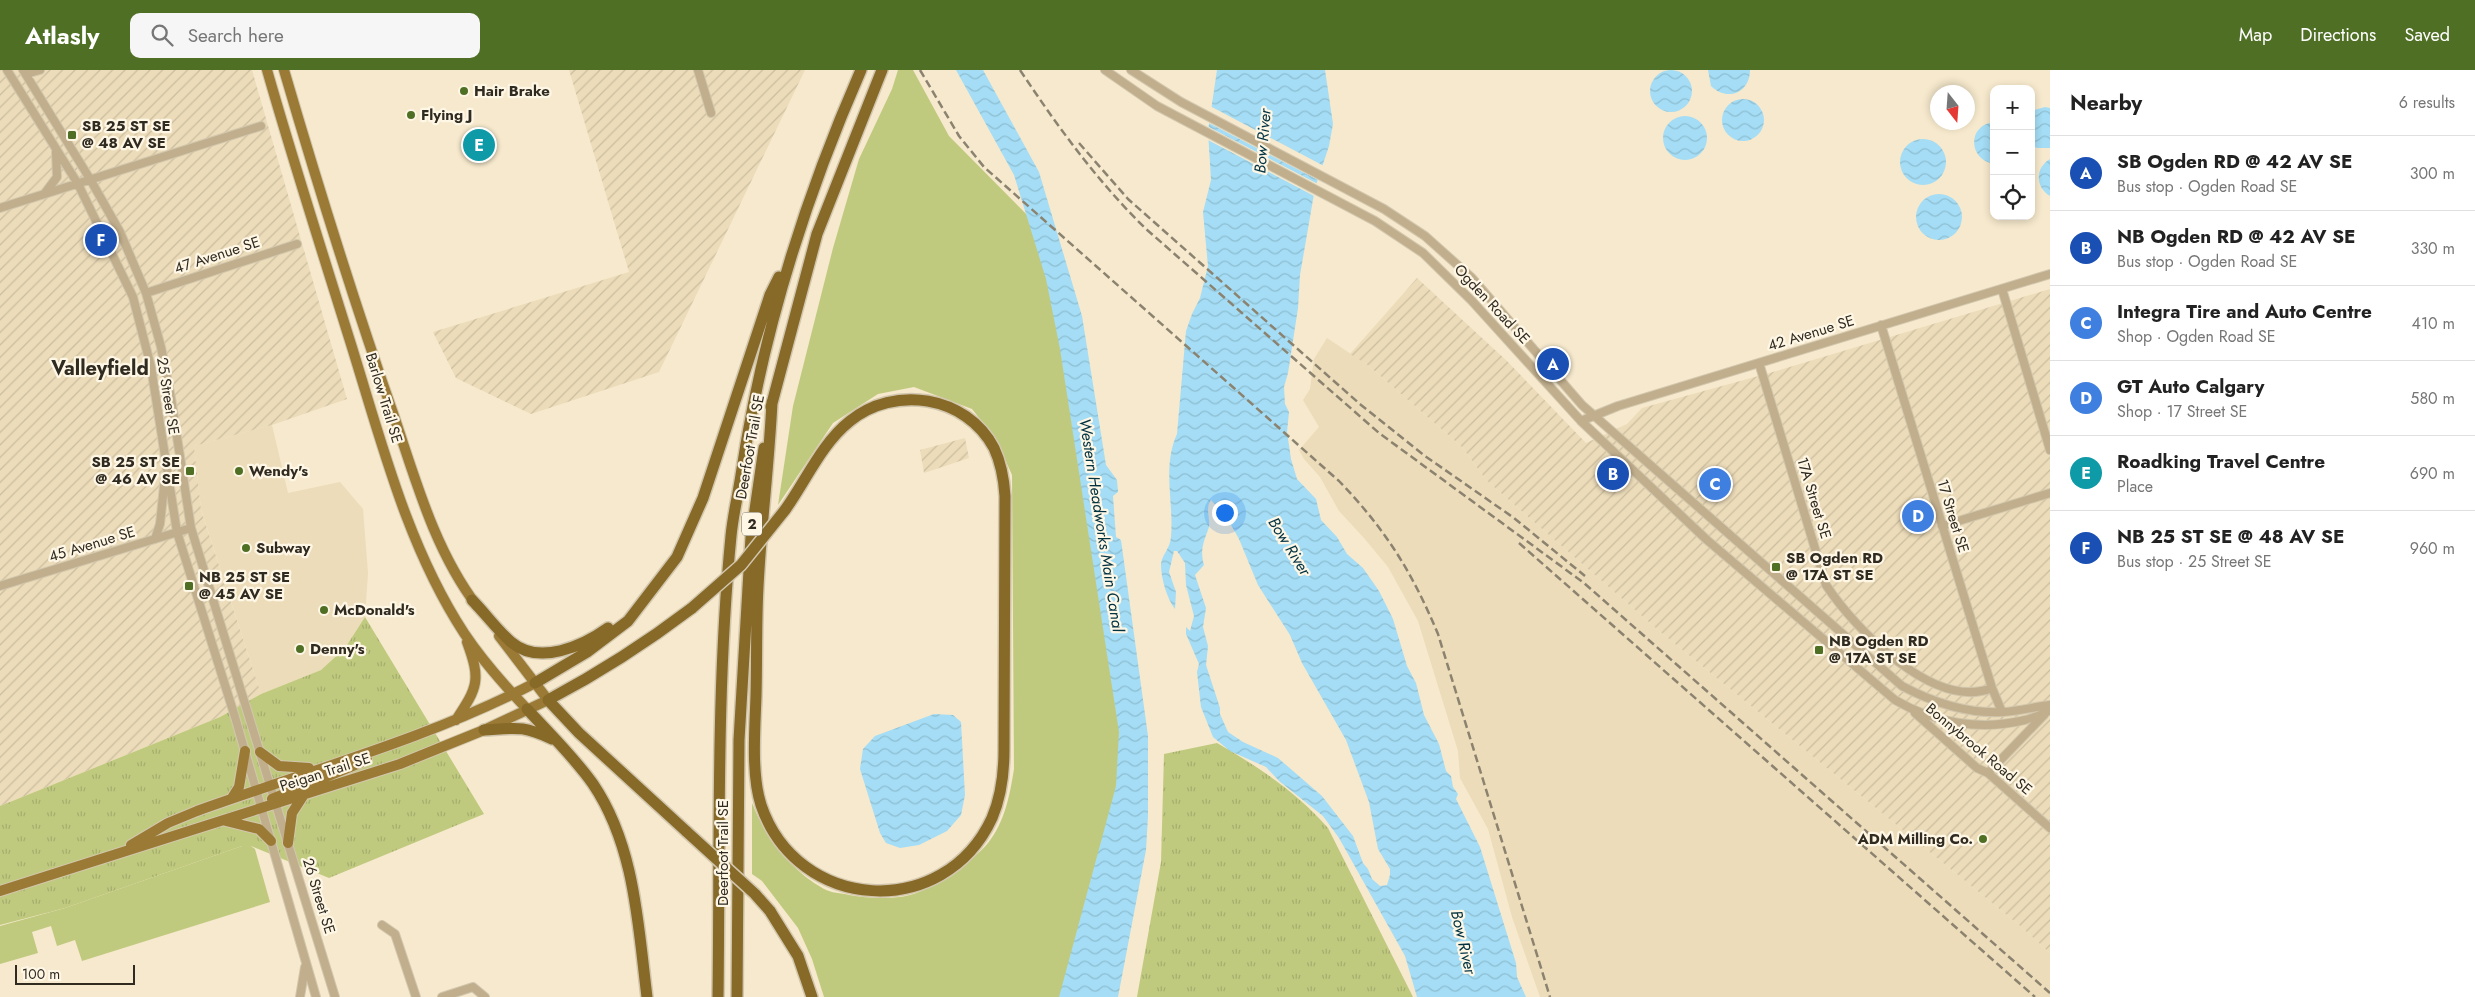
<!DOCTYPE html>
<html lang="en">
<head>
<meta charset="utf-8">
<style>
  :root { --surface:#fff; --page:#f6f6f6; --text:#222; --muted:#767676; --line:#e0e0e0; --accent:#4f6f25 }
  body { margin:0; font-family:Jost,sans-serif; background:var(--page); color:var(--text) }
  .controls { position:absolute; right:15px; top:15px; display:grid; overflow:hidden; border-radius:10px; box-shadow:0 2px 8px #0003 }
  .controls button { width:45px; height:45px; display:grid; place-items:center; padding:0; border:0; border-bottom:1px solid var(--line); background:var(--surface); color:var(--text); font:25px sans-serif }
  .compass { position:absolute; left:1930px; top:15px; width:45px; height:45px; border-radius:50%; background:var(--surface); box-shadow:0 2px 8px #0003; rotate:163deg }
  .scale { position:absolute; left:15px; bottom:12px; width:120px; box-sizing:border-box; padding-left:5px; border:2px solid #302b21; border-top:0; font-size:14px; line-height:18px; white-space:nowrap; color:#302b21; -webkit-text-stroke:4px #fff7e6; paint-order:stroke }
  .you { position:absolute; left:1224px; top:442px; width:18px; height:18px; margin:-12px; border:4px solid #fff; border-radius:50%; background:#1a73e8; box-shadow:0 0 0 8px #1a73e833 }
  .badge { display:grid; place-items:center; width:32px; height:32px; border-radius:50%; background:var(--accent); color:#fff; font-size:16px; font-weight:700 }
  .pin { position:absolute; translate:-50% -50%; border:2px solid #fff; box-shadow:0 1px 5px #0006 }
  .list { margin:0; padding:0; list-style:none }
  h2 { display:flex; justify-content:space-between; align-items:center; height:65px; margin:0; padding:0 20px; font-size:21px }
  h2 small { font-size:16px; font-weight:400; color:var(--muted) }
  .list li { display:grid; grid-template-columns:32px 1fr auto; gap:15px; align-items:center; box-sizing:border-box; height:75px; padding:0 20px; border-top:1px solid var(--line) }
  .list b { display:block; font-size:19px; white-space:nowrap }
  .list p { margin:0; font-size:16px; white-space:nowrap; color:var(--muted) }
  .list em { font-size:16px; font-style:normal; color:var(--muted) }
  .icon { flex:none; width:28px; height:28px; fill:none; stroke:currentColor; stroke-width:2; stroke-linecap:round; stroke-linejoin:round }
  .map { position:relative; flex:none; width:2050px; height:927px; overflow:hidden }
  header { display:flex; align-items:center; gap:30px; box-sizing:border-box; height:70px; padding:0 25px; background:var(--accent); color:#fff }
  header strong { font-size:24px }
  nav { display:flex; gap:28px; margin-inline-start:auto; font-size:18px }
  .search { width:350px; height:45px; background:var(--page); display:flex; align-items:center; gap:12px; box-sizing:border-box; padding:0 18px; border-radius:10px; color:var(--muted); font-size:19px }
  main { display:flex }
  aside { flex:1; background:var(--surface) }
  .map>svg:first-child { display:block }
  .built { fill:#ecdcb9 }
  .industrial { fill:url(#industrial-furrows) }
  .grass { fill:url(#grass-tufts) }
  .green { fill:#c0ca7e }
  .water { fill:url(#water-waves); fill-rule:evenodd }
  .pier { fill:#f6e9cd }
  .lines { fill:none; stroke-linecap:round; stroke-linejoin:round }
  .minor-casing { stroke:#d2c7ae; stroke-width:10 }
  .major-casing { stroke:#d2c7ae; stroke-width:12 }
  .highway-casing { stroke:#d2c7ae; stroke-width:14 }
  .minor { stroke:#c0ae8c; stroke-width:8 }
  .major { stroke:#9b7a35; stroke-width:10 }
  .highway { stroke:#876928; stroke-width:11 }
  .rail { stroke:#8b8370; stroke-width:2.5; stroke-dasharray:8 4; stroke-linecap:butt }
  .highway-bridge-casing { stroke:#d2c7ae; stroke-width:14; stroke-linecap:butt }
  .highway-bridge { stroke:#876928; stroke-width:11 }
  .poi-dot { fill:#4f6f25; stroke:#fff7e6; stroke-width:2 }
  .labels { text-anchor:middle; stroke-width:4.5; stroke-linejoin:round; paint-order:stroke }
  .shield { fill:#fff7e6; stroke:#6e685c; stroke-width:1 }
  .shield-label { font-size:14px; font-weight:bold; fill:#302b21 }
  .poi-label { font-size:15px; font-weight:bold; fill:#302b21; stroke:#fff7e6; text-anchor:start }
  .street-label { font-size:15px; fill:#302b21; stroke:#fff7e6 }
  .water-label { font-size:16px; font-style:italic; fill:#003242; stroke:#fff7e6 }
  .district-label { font-size:20px; font-weight:bold; fill:#302b21; stroke:#fff7e6 }
</style>
</head>
<body>
<header>
<strong>Atlasly</strong>
<div class="search"><svg class="icon" aria-label="search" viewBox="0 0 24 24"><circle cx="10" cy="10" r="6"/><path d="M15 15l6 6"/></svg>Search here</div>
<nav><a>Map</a><a>Directions</a><a>Saved</a></nav>
</header>
<main>
<div class="map">
<svg width="2050" height="927" viewBox="0 0 2050 927">
  <defs>
    <pattern id="industrial-furrows" width="10" height="10" patternUnits="userSpaceOnUse" patternTransform="scale(1.25)"><rect width="10" height="10" fill="#ecdcb9"/><path d="M-1 1l2-2M0 10L10 0M9 11l2-2" fill="none" stroke="#cbbd9f"/></pattern>
    <pattern id="grass-tufts" width="24" height="20" patternUnits="userSpaceOnUse" patternTransform="scale(1.25)"><rect width="24" height="20" fill="#c0ca7e"/><path d="M3 7l-1-3M5 7V3M7 7l1-3M15 17l-1-3M17 17v-4M19 17l1-3" fill="none" stroke="#a5ae6d"/></pattern>
    <pattern id="water-waves" width="16" height="10" patternUnits="userSpaceOnUse" patternTransform="scale(1.25)"><rect width="16" height="10" fill="#a4ddf5"/><path d="M0 5q4-4 8 0t8 0" fill="none" stroke="#8ebed2"/></pattern>
  </defs>
  <rect width="100%" height="100%" fill="#f6e9cd"/>
  <path class="built" d="M1327,268l42,28 79,69 15,13 23,32 172,150 361,295 31,28v44h-510l-28,-80 -24,-88 -28,-51 -2,-27 -40,-130 -30,-54 -24,-29 -25,-27 -19,-34 -16,-18 -5,-9 20,-23 -16,-27 7,-11 4,-30z
    M272,355l16,68 52,-11 23,27 5,64 -3,44 -20,31 -24,22 -60,24 -60,-185 -7,-63z"/>
  <path class="industrial" d="M0,0h252l95,329 -75,26 -78,21 7,64 60,184 -41,23 -220,89z
    M569,0h236l-146,302 -128,42 -75,-36 -23,-46 196,-60z
    M1417,208l90,83 79,82 41,-19 15,-16 131,-36 277,-83v664l-31,-28 -361,-295 -172,-150 -23,-32 -94,-82 -19,-12z
    M965,368l4,20 -45,15 -4,-23z"/>
  <path class="grass" d="M365,547l119,197 -155,64 -78,-32h-9l-177,62 -65,17v-119l220,-89 41,-23 60,-24 24,-22z
    M1217,673c40,23 80,49 111,85l85,169h-276l24,-135 3,-108z"/>
  <path class="green" d="M898,0h15l36,66 90,91 27,108 60,425 -56,237h-246l-12,-38 -14,-31 -36,-47 -10,-7v-71c14,35 38,67 72,86 7,4 17,4 25,6 19,3 42,5 61,0 24,-6 62,-33 78,-52 17,-21 22,-49 26,-74l-2,-294 -16,-36 -24,-30 -58,-22 -36,7 -45,29 -55,82 15,-99 40,-158 26,-89 33,-70z
    M242,776h9l4,3 15,53 -188,59 -7,-21 -18,6 -6,-20 -19,6 6,21 -38,11v-38l65,-18z"/>
  <path class="water" d="M1650 21a21 21 0 1 1 42 0a21 21 0 1 1-42 0Z
    M956,0h27l56,102 43,144 24,149 11,15 1,12 -5,4 3,41 5,3 27,196v80l-2,34 -28,147h-59l57,-211 3,-54 -59,-383 -14,-70 -32,-104z
    M1217,0h108l8,54 -4,22 -14,42 -15,87 -2,33 -10,65 -4,14 1,17 4,8 -2,20 4,27 6,20 19,20 5,21 16,17 10,17 16,14 16,23 14,28 14,47 9,17 8,32 15,29 7,27 5,5 2,11 5,7 -2,5 24,48 36,116 1,14 9,20h-109l-12,-41 -66,-118 -16,-22 -44,-35 -13,-14 -36,-16 -17,-14 -12,-30 -4,-35 2,-8 -13,-30v-7l4,4 4,-15 -8,-31 -1,-22 -8,-12h-3l-5,21 7,20 -1,17c-8,-10 -14,-31 -14,-44 0,-9 9,-16 10,-28 3,-35 -9,-70 6,-103l9,-103 6,-17 8,-16 8,-32 -5,-54 8,-32 -3,-49zM1211,430l15,16 13,23 19,46 32,50 12,28 44,77 23,62 9,47 12,20v6l-3,10 -7,1 -8,-7 -4,-10 -5,-6 -10,-27 -31,-40 -44,-38 -35,-16 -15,-10 -8,-18v-6l-14,-43 2,-19 -5,-19 3,-19 -11,-33 9,-10c-4,-14 -1,-22 4,-35 4,-9 -4,-21 3,-30z
    M1708,0h42c0,23 -23,32 -39,16z
    M1722 50a21 21 0 1 1 42 0a21 21 0 1 1-42 0Z
    M2045,37l5,1v40h-13l-6,-3v-34z
    M1663 68a22 22 0 1 1 44 0a22 22 0 1 1-44 0Z
    M1994,52v42c-26,-4 -27,-39 0,-42z
    M1900 92a23 23 0 1 1 46 0a23 23 0 1 1-46 0Z
    M2050,89v37c-15,-9 -15,-28 0,-37z
    M1916 147a23 23 0 1 1 46 0a23 23 0 1 1-46 0Z
    M934,644l19,1 8,7 4,73 -4,20 -14,16 -28,14 -19,3 -14,-5 -6,-10 -20,-64 3,-20 12,-13z"/>
  <path class="pier" d="M1210,36l114,60 -4,15 -113,-59z
    M1207,56l111,58 -2,13 -110,-58z"/>
  <g class="lines">
    <g class="minor-casing">
      <path id="minor" d="M7,0l71,114 55,113 18,70 26,165 58,185 81,280
        M23,0l67,109 30,53 26,61 15,54 10,51 20,130 144,469
        M698,0l13,43
        M1105,0l52,36 218,115 48,32 49,48 109,120 126,119 188,160c39,23 85,31 130,20 9,-3 17,-4 25,-10
        M1131,0l50,32 203,107 41,27 47,42 110,127 320,281c32,17 65,28 101,26 16,-1 31,-5 47,-7
        M26,4l14,-4
        M45,123l12,-16 -1,-25
        M0,138l261,-82
        M2002,219l48,161
        M146,223l151,-49
        M1881,255l111,363 10,24
        M1759,293l67,222c29,44 108,126 166,103
        M1581,351l37,-15 432,-132
        M1942,456l108,-33
        M155,469l5,-15 5,-47
        M0,516l191,-58
        M1915,643l62,55 11,5 62,55
        M1988,703l56,-58
        M382,855l13,9 21,63
        M300,927l5,-30
        M442,927l31,-10 12,10"/>
    </g>
    <g class="major-casing">
      <path id="major" d="M267,0c26,91 55,181 83,271 31,99 57,205 114,292 18,27 41,53 63,76
        M284,0c34,116 70,232 110,346 22,65 41,135 83,190
        M456,650c22,-33 25,-40 11,-78
        M260,682l19,14 30,2
        M232,728l7,-11 6,-36
        M272,729l95,-39
        M226,751l33,8 12,12
        M288,773l4,-30 11,-17
        M131,775l37,-22 29,-12c114,-41 230,-72 338,-128
        M0,821l400,-127 84,-34 64,-30 -49,-64"/>
    </g>
    <g class="highway-casing">
      <path id="highway" d="M772,332c-3,62 -11,123 -14,185 -2,37 -1,73 -2,109 -1,32 -5,78 5,109 36,107 183,117 231,13 9,-21 12,-46 12,-68l1,-254c-1,-16 -4,-33 -11,-48 -28,-53 -100,-63 -144,-27 -29,23 -44,60 -65,89
        M771,337l46,-173 65,-164
        M472,530c13,13 25,30 39,42 28,24 72,4 97,-14
        M535,613l52,-31 41,-31 49,-64 26,-59 67,-203 9,-18
        M527,639c22,24 47,48 66,75 42,62 45,141 54,213
        M484,660c32,-2 38,-5 68,9
        M687,762l-108,-99 -31,-33c51,-27 98,-57 144,-92
        M770,841l28,45 14,41
        M718,927c2,-154 -2,-308 13,-461 2,-21 7,-41 10,-61 21,-141 63,-275 120,-405
        M737,927l2,-257 12,-203 13,-89"/>
    </g>
    <use href="#minor" class="minor"/>
    <use href="#major" class="major"/>
    <use href="#highway" class="highway"/>
    <path class="rail" d="M920,0l39,66 25,31 355,314c47,49 73,91 99,153l112,363
      M1020,0c38,57 77,111 126,159l233,204 205,150 466,410
      M1079,73l49,56 233,206 64,51 89,62 71,58
      M1519,473l516,454"/>
    <g class="highway-bridge-casing">
      <path id="highway-bridge" d="M692,538l49,-43 44,-55
        M687,762l68,62 15,17"/>
    </g>
    <use href="#highway-bridge" class="highway-bridge"/>
  </g>
  <g class="poi-dot">
    <circle cx="464" cy="21" r="5"/>
    <circle cx="411" cy="45" r="5"/>
    <rect x="67" y="60" width="10" height="10" rx="2.5"/>
    <rect x="185" y="396" width="10" height="10" rx="2.5"/>
    <circle cx="239" cy="401" r="5"/>
    <circle cx="246" cy="478" r="5"/>
    <rect x="1771" y="492" width="10" height="10" rx="2.5"/>
    <rect x="184" y="511" width="10" height="10" rx="2.5"/>
    <circle cx="324" cy="540" r="5"/>
    <circle cx="300" cy="579" r="5"/>
    <rect x="1814" y="575" width="10" height="10" rx="2.5"/>
    <circle cx="1983" cy="769" r="5"/>
  </g>
  <g class="labels">
    <rect class="shield" x="742" y="442.5" width="20" height="23" rx="4"/>
    <g class="shield-label">
      <text x="752" y="459">2</text>
    </g>
    <g class="poi-label">
      <text x="474" y="26">Hair Brake</text>
      <text x="421" y="50">Flying J</text>
      <text x="82" y="61">SB 25 ST SE<tspan x="82" dy="17">@ 48 AV SE</tspan></text>
      <text x="180" y="397" text-anchor="end">SB 25 ST SE<tspan x="180" dy="17">@ 46 AV SE</tspan></text>
      <text x="249" y="406">Wendy's</text>
      <text x="256" y="483">Subway</text>
      <text x="1786" y="493">SB Ogden RD<tspan x="1786" dy="17">@ 17A ST SE</tspan></text>
      <text x="199" y="512">NB 25 ST SE<tspan x="199" dy="17">@ 45 AV SE</tspan></text>
      <text x="334" y="545">McDonald's</text>
      <text x="1829" y="576">NB Ogden RD<tspan x="1829" dy="17">@ 17A ST SE</tspan></text>
      <text x="310" y="584">Denny's</text>
      <text x="1973" y="774" text-anchor="end">ADM Milling Co.</text>
    </g>
    <g class="street-label">
      <text transform="translate(217 185) rotate(-18)" y="5">47 Avenue SE</text>
      <text transform="translate(1492 234) rotate(47)" y="5">Ogden Road SE</text>
      <text transform="translate(1811 263) rotate(-17)" y="5">42 Avenue SE</text>
      <text transform="translate(168 326) rotate(81)" y="5">25 Street SE</text>
      <text transform="translate(384 328) rotate(73)" y="5">Barlow Trail SE</text>
      <text transform="translate(750 377) rotate(-80)" y="5">Deerfoot Trail SE</text>
      <text transform="translate(1814 428) rotate(73)" y="5">17A Street SE</text>
      <text transform="translate(1953 446) rotate(73)" y="5">17 Street SE</text>
      <text transform="translate(92 474) rotate(-17)" y="5">45 Avenue SE</text>
      <text transform="translate(1979 679) rotate(40)" y="5">Bonnybrook Road SE</text>
      <text transform="translate(325 702) rotate(-18)" y="5">Peigan Trail SE</text>
      <text transform="translate(723 783) rotate(-90)" y="5">Deerfoot Trail SE</text>
      <text transform="translate(319 826) rotate(73)" y="5">26 Street SE</text>
    </g>
    <g class="water-label">
      <text transform="translate(1262 71) rotate(-85)" y="6">Bow River</text>
      <text transform="translate(1102 455) rotate(81)" y="6">Western Headworks Main Canal</text>
      <text transform="translate(1290 476) rotate(58)" y="6">Bow River</text>
      <text transform="translate(1464 872) rotate(77)" y="6">Bow River</text>
    </g>
    <g class="district-label">
      <text x="100" y="305">Valleyfield</text>
    </g>
  </g>
</svg>
<div class="controls">
<button>+</button>
<button>−</button>
<button><svg class="icon" aria-label="locate" viewBox="0 0 24 24"><circle cx="12" cy="12" r="6"/><path d="M12 2v4M12 18v4M2 12h4M18 12h4"/></svg></button>
</div>
<svg class="compass" viewBox="-18 -18 36 36"><path d="M0-13l5 13h-10z" fill="#e53935"/><path d="M0 13l5-13h-10z" fill="#767676"/></svg>
<div class="scale">100 m</div>
<div class="you"></div>
<div class="pin badge" style="left:1553px;top:294px;background:#1a4fb4">A</div>
<div class="pin badge" style="left:1613px;top:404px;background:#1a4fb4">B</div>
<div class="pin badge" style="left:1715px;top:414px;background:#3f7fe0">C</div>
<div class="pin badge" style="left:1918px;top:446px;background:#3f7fe0">D</div>
<div class="pin badge" style="left:479px;top:75px;background:#0f9aa8">E</div>
<div class="pin badge" style="left:101px;top:170px;background:#1a4fb4">F</div>
</div>
<aside>
<h2>Nearby<small>6 results</small></h2>
<ul class="list">
<li><span class="badge" style="background:#1a4fb4">A</span><div><b>SB Ogden RD @ 42 AV SE</b><p>Bus stop · Ogden Road SE</p></div><em>300 m</em></li>
<li><span class="badge" style="background:#1a4fb4">B</span><div><b>NB Ogden RD @ 42 AV SE</b><p>Bus stop · Ogden Road SE</p></div><em>330 m</em></li>
<li><span class="badge" style="background:#3f7fe0">C</span><div><b>Integra Tire and Auto Centre</b><p>Shop · Ogden Road SE</p></div><em>410 m</em></li>
<li><span class="badge" style="background:#3f7fe0">D</span><div><b>GT Auto Calgary</b><p>Shop · 17 Street SE</p></div><em>580 m</em></li>
<li><span class="badge" style="background:#0f9aa8">E</span><div><b>Roadking Travel Centre</b><p>Place</p></div><em>690 m</em></li>
<li><span class="badge" style="background:#1a4fb4">F</span><div><b>NB 25 ST SE @ 48 AV SE</b><p>Bus stop · 25 Street SE</p></div><em>960 m</em></li>
</ul>
</aside>
</main>
</body>
</html>
